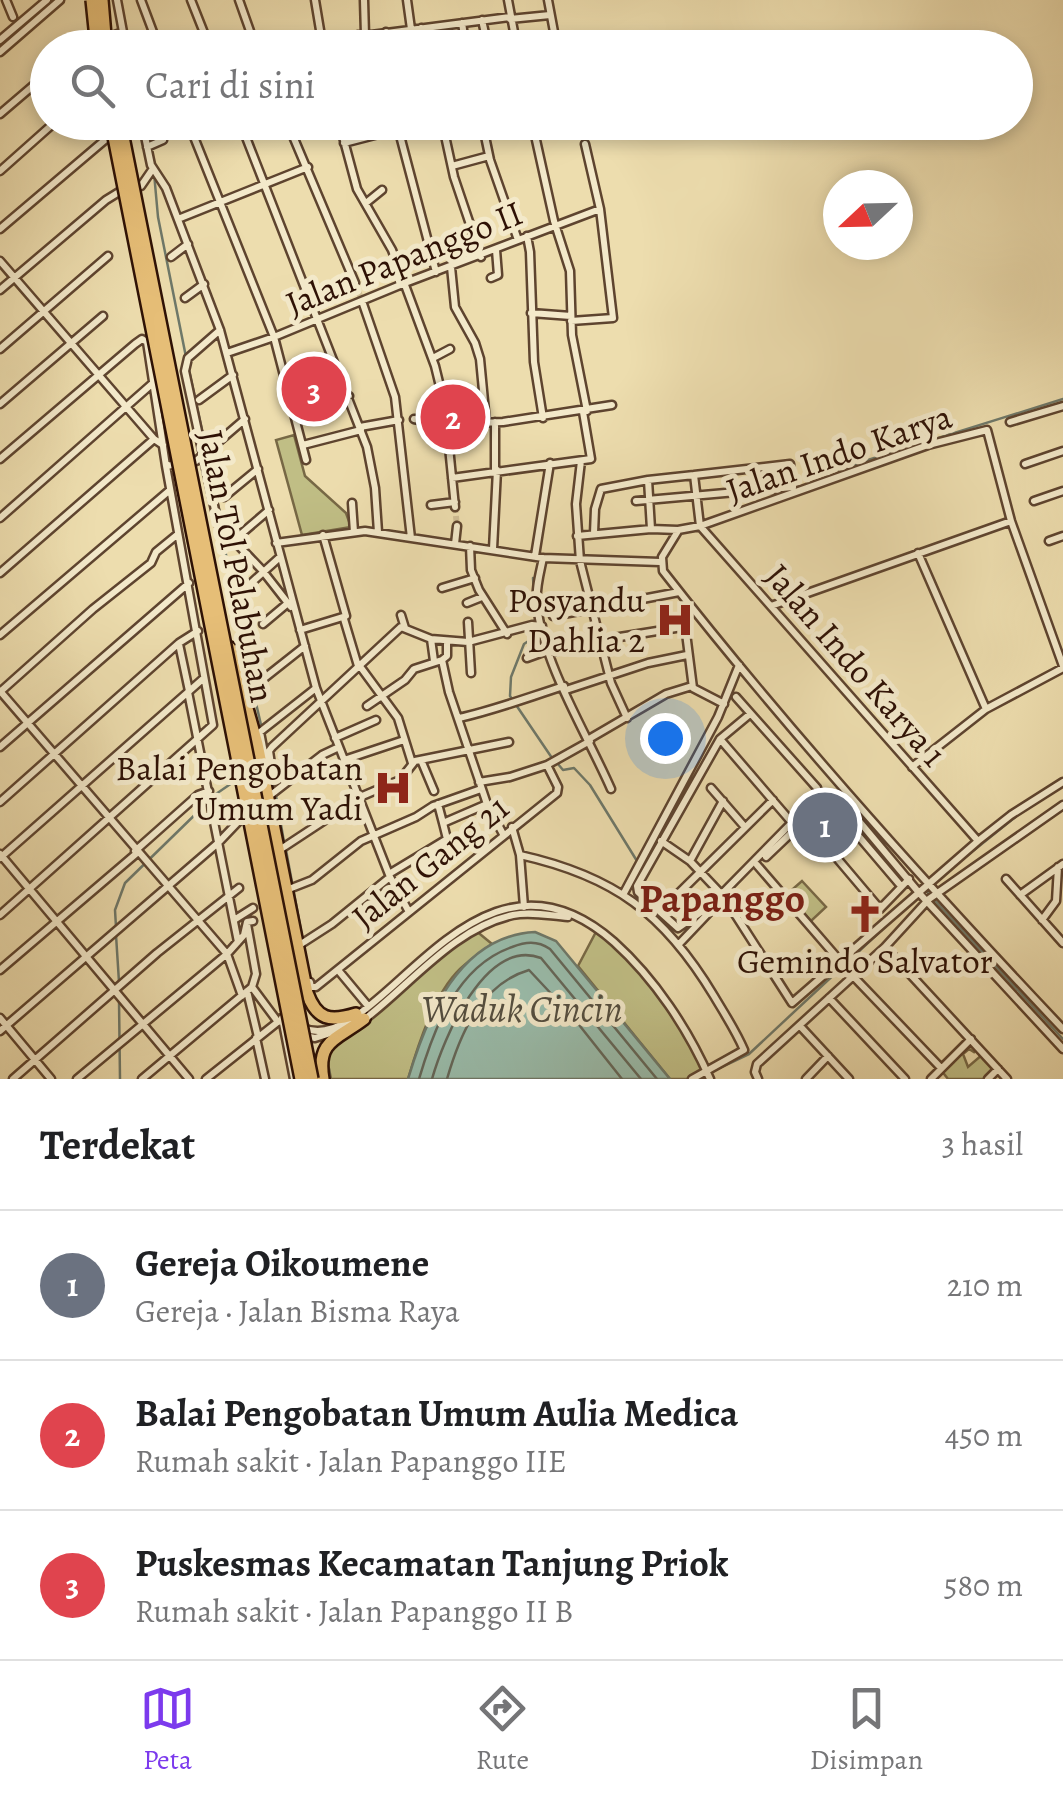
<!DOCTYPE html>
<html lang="id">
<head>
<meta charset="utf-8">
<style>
  :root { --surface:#fff; --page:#f6f6f6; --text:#202124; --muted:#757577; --line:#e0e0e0; --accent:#7c3aed }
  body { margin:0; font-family:Alegreya,serif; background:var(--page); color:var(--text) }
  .compass { position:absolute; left:823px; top:170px; width:90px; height:90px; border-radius:50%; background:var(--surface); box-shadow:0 5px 15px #0003; rotate:248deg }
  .you { position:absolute; left:665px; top:738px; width:35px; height:35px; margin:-25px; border:8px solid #fff; border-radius:50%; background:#1a73e8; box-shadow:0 0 0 15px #1a73e833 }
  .badge { display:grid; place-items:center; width:65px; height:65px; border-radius:50%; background:var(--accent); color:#fff; font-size:32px; font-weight:700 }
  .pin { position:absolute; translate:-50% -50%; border:5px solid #fff; box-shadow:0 2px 10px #0006 }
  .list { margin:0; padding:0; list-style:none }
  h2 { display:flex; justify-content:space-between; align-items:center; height:130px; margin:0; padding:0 40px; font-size:42px }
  h2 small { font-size:32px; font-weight:400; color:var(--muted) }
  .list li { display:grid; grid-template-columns:65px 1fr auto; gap:30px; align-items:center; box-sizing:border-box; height:150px; padding:0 40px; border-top:2px solid var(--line) }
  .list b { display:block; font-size:38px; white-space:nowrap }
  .list p { margin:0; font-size:32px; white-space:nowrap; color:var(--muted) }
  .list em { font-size:32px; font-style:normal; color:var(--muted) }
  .icon { flex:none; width:55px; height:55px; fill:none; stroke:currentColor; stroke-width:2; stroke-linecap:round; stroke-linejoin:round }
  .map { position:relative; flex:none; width:1063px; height:1079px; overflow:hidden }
  .search { position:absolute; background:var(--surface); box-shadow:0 5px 15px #0003; left:30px; right:30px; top:30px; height:110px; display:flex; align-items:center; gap:25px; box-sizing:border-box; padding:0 35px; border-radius:55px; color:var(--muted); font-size:38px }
  .sheet { height:580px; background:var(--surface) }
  nav { display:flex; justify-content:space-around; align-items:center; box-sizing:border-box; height:140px; border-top:2px solid var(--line); background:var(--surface); font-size:28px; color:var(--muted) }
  nav a { display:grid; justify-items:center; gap:5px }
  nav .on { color:var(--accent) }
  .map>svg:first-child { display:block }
  .green { fill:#c0be85; stroke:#776845; stroke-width:2.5 }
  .water { fill:#99bcab; stroke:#6e7869; stroke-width:2.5 }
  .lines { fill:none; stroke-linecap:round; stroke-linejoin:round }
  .shore { stroke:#646658; stroke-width:2.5 }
  .stream { stroke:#6e7869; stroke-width:2.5 }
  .minor-tunnel { stroke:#d0be95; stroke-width:6; stroke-dasharray:6 3; stroke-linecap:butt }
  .minor-casing { stroke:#5e442f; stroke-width:11 }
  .highway-casing { stroke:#2e1105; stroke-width:16 }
  .minor { stroke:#f3e9ca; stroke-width:6 }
  .highway { stroke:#e6be77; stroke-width:11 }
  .highway-bridge-casing { stroke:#2e1105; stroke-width:16; stroke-linecap:butt }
  .highway-bridge { stroke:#e6be77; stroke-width:11 }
  .labels { text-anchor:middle; stroke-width:10; stroke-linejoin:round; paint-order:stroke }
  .street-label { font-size:35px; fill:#2e1105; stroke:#f3e9ca }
  .poi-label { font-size:35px; fill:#2e1105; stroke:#f3e9ca; text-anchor:end }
  .water-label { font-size:38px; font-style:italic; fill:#534d3f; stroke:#f3e9ca }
  .quarter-label { font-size:40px; font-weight:bold; fill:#7a1f14; stroke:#f3e9ca }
</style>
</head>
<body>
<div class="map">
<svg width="1063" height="1079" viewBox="0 0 1063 1079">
  <rect width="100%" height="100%" fill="#edddae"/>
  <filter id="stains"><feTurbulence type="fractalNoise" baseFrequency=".002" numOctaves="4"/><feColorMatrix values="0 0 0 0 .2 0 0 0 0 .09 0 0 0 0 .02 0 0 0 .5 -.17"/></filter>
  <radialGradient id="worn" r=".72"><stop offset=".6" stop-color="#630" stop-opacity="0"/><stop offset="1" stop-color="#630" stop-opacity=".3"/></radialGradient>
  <path class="green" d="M294,435l11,41 41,37 5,14 -49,8 -26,-95z
    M802,881l24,26 -15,14 -24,-27z
    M469,925l23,19c-11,8 -23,16 -32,25 -26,25 -42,76 -52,110h-77l-10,-51 33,-13z
    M597,930c51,42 81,92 113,149h-40l-92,-113z
    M970,1041l7,7 -3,4 -5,-3 -6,5 5,13 15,-13 13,14 -12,11h-36l-7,-9z"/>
  <path class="water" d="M535,932l21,9 114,138h-262c19,-63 51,-143 127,-147z"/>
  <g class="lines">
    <path class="shore" d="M419,1079c15,-51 38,-113 93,-132 13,-5 25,-7 38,2l107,130
      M432,1079c11,-39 53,-142 109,-121l100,121
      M447,1079c13,-45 34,-95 82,-109l43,46 50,63"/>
    <path class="stream" d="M0,45l53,-45
      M149,139l4,21
      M154,173l4,44 28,140
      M189,370l33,153
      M807,479l256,-80
      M222,531l16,95 24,103
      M533,578l3,43
      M537,629l2,5 -15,10 -13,33 -1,19 42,62
      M558,764l5,6 11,-2 16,17 47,76
      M271,771l3,17
      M213,796l19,-13
      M276,796l8,46
      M286,850l24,129
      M948,871l76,-61
      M926,891l137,148
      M116,927l-1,-17 10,-27 83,-81
      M116,935l3,47
      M119,1000l1,79
      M329,1069l1,10
      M709,1073l40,-19 152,-142"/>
    <path class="minor-tunnel" d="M355,283l7,18
      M455,507l2,19"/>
    <g class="minor-casing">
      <path id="minor" d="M6,0l7,17
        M117,0l9,48
        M141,0l18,48
        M191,0l19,48
        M239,0l17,48
        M315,0l8,48
        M364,0l1,35
        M407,0l4,29
        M508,0l9,48
        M548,0l9,48
        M510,19l40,-4
        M482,20l4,18
        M462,23l4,25
        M421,28l5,20
        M386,32l3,16
        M358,35l1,13
        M0,40l47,-40
        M80,48l43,-16
        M271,48l239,-31
        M497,48l19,-5
        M0,52l60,-52
        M0,114l48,-41
        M142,122l9,43 15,23 54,142 96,358 74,189 19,35
        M188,122l86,215 32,123
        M240,122l127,325 8,41 3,44
        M287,122l68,161
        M339,122l18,67 35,61 43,116 10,41 10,100
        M442,122l12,55 27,80
        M482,122l8,38 28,80
        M532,122l22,99 16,50 2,64 15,76
        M398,128l38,144
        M344,143l81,-21
        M147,147l16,-7
        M452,166l37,-10
        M0,171l55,-49
        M366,203l16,-13
        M178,219l130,-52
        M0,229l106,-90 37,-12
        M527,236l3,16 4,110 9,56
        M171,257l17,-13
        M0,261l154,178 9,6
        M451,267l4,40 20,36 5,16 6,63
        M491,278l7,-3 -2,-25
        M0,290l106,-90 13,-8 22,-6 11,-16
        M185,298l19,-14
        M362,301l33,96 16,141
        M531,313l40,3
        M571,321l42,-3 -13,-109 -15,-65
        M220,330l-32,28 -3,13 33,153 44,46 29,37
        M0,349l108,-93
        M227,353l47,-16 131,-54 195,-74
        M433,358l17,-9
        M199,400l34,-25
        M0,404l103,-88
        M295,411l54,-15
        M414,419l25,5 64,-2 109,-17
        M495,422v48
        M1010,422l53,-16
        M360,427l39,-7
        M303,445l58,-15
        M0,459l135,-115 7,-5 5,3 19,124 47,259 -213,190
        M581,461l-5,43 4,57 31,122 16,35
        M1025,464l38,-13
        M166,466l30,-5 49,-42
        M694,475l96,-11 3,23
        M452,478l139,-19 -8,-47
        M224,497l34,-28
        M636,501l157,-14
        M1034,501l29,-10
        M352,503l2,29
        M431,505l24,-3
        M0,518l153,-135
        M651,529l-3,-49 46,-5 6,51 278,315
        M678,531l-16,26 1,14c125,160 261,311 400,458
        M594,533l1,-24 6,-20 47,-9
        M577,536l74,-7 27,1 22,-4 228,-81 59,-15 24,91 52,145
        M234,540l35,-30
        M1049,541l14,-5
        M276,543l89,-12 178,27 117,4
        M455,544l2,-18
        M470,546l1,24 8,20 28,44
        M493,549l4,-79
        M918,553l68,156
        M535,556l15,-93
        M543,558c-3,15 -8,31 -6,47 6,59 50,129 74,184
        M0,573l154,-134
        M442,588l33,-10
        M239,594l41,-37
        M467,603l15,-6
        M771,606l240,-85
        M401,615l4,13
        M553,616l126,-24
        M344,619l14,47
        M468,622l3,51
        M263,624l25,-21
        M300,630l46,-14 -23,-81
        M0,635l170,-145
        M431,639l3,22
        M179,644l10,47
        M550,653l51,-13 81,-13 4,6 7,55 31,16
        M527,658l22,-8
        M442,660l5,-4v-14
        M359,665l39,53 14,45
        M257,684l48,-38
        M566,690l82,-27 39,-8
        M0,691l227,263 15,42
        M0,692l93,-83 58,-46 5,-11 22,-18
        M188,692l50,250
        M736,697l81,91 2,7 -108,110 -33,23 -40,-36 -1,-6 83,-147 30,-25
        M367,706l38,-26 9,-11 28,-9 7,32 38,112
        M459,718c36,-8 70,-21 105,-32
        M335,738l41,-18
        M589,739l77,-45 26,-8
        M720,739l74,86
        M0,747l189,-164
        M344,760l60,-20
        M421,760l13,31
        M267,764h4l-2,-13 3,-4 129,-120 30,12 37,3 64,-17 10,1
        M912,767l74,-58 77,-41
        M268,773l-8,-41 56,-44
        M479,782l31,-5 37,-12 43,-24
        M711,788l33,38
        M272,794l50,-39 17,-8
        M0,802l179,-159 19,-12
        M438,804l5,19
        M512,827l8,28 4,52
        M661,841l29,20 34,36 68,106 186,-162 33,-26 52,-33
        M281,849l79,-52 40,-17 15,-19 94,-19
        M135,851l63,-56 11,-4
        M0,854l189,225
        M520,855c94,21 144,58 194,141 10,17 22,35 30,54l-52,29
        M766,857l64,-61h8l82,98 143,155
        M0,858l204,-180
        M690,861l33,-60
        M757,865l83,96
        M389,874l58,-35 -4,-16 44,-19 16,30
        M1006,879l57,64
        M901,886l-51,-60 -6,1 -19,17 55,65 29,-30
        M289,889l23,-9 49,-39 55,-24 17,-11 48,-17
        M624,893l94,-176 21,-52
        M1020,895l43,-31
        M675,897l98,-97
        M234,920l19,-12
        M1042,920l14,-19 2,-34
        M247,924l9,50 -4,13
        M680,943l37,-39
        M301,944l31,-20 58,-47
        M885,947l122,132
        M0,970l137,-117
        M338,970l30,36
        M853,976l88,92
        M310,982l1,5h5l241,-194 1,-6 -11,-22
        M247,991l11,46
        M829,998l76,81
        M0,1018l51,61
        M282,1018l12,61
        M365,1019c46,-35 89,-91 148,-104 18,-4 37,1 55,2
        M800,1026l49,53
        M303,1028c76,33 168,-212 311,-86 41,37 74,87 96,137
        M0,1031l218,-188 20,-21
        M304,1036l11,2 25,-8
        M256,1038l9,41
        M13,1079l144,-126 82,-65
        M77,1079l150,-125 17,-19 3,-13 6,-1
        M142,1079l110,-92 26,35
        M206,1079l73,-58
        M758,1079l-3,-7 2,-8 128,-117 44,-48 134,-94
        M806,1079l22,-23
        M931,1079l40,-40
        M988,1079l10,-10"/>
    </g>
    <g class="highway-casing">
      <path id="highway" d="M230,648l27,96 50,249c10,27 23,29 49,21
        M323,1079c-7,-39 15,-40 41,-60"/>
    </g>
    <use href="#minor" class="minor"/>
    <use href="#highway" class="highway"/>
    <g class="highway-bridge-casing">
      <path id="highway-bridge" d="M92,0l5,48
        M102,0l4,48
        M111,122l190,957
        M120,122l192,957"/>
    </g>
    <use href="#highway-bridge" class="highway-bridge"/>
  </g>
  <defs>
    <g id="hospital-bare" transform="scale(3)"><path d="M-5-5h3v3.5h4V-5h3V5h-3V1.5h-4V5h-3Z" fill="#8f2418" stroke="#f3e9ca" stroke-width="2.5" paint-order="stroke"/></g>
    <g id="church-bare" transform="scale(3)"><path d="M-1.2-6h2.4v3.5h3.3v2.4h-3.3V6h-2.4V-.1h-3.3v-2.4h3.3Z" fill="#8f2418" stroke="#f3e9ca" stroke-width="2.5" paint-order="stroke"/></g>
  </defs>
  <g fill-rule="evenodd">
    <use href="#hospital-bare" x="675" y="620"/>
    <use href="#hospital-bare" x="393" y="788"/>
    <use href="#church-bare" x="865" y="914"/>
  </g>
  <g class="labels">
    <g class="street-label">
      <text transform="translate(404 258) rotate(-22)" y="12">Jalan Papanggo II</text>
      <text transform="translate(839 453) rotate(-19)" y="12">Jalan Indo Karya</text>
      <text transform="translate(237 566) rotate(79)" y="12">Jalan Tol Pelabuhan</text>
      <text transform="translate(856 665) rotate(49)" y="12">Jalan Indo Karya 1</text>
      <text transform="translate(430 862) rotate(-39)" y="12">Jalan Gang 21</text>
    </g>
    <g class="poi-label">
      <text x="645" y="612">Posyandu<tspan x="645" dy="40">Dahlia 2</tspan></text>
      <text x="363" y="780">Balai Pengobatan<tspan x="363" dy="40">Umum Yadi</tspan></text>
      <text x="865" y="973" text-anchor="middle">Gemindo Salvator</text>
    </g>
    <g class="water-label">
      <text x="522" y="1022">Waduk Cincin</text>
    </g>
    <g class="quarter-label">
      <text x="722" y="912">Papanggo</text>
    </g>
  </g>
  <rect width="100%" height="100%" filter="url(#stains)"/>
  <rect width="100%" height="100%" fill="url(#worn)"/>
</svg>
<svg class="compass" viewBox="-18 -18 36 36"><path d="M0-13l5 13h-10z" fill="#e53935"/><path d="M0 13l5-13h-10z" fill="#757577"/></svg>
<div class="you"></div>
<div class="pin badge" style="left:825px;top:825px;background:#6b7280">1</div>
<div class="pin badge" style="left:453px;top:417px;background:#e0444e">2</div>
<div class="pin badge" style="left:314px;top:389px;background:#e0444e">3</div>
<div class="search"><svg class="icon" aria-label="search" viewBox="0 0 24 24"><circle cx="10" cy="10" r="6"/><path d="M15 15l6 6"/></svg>Cari di sini</div>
</div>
<section class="sheet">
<h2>Terdekat<small>3 hasil</small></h2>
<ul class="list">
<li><span class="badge" style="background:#6b7280">1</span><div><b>Gereja Oikoumene</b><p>Gereja · Jalan Bisma Raya</p></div><em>210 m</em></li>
<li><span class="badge" style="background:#e0444e">2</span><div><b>Balai Pengobatan Umum Aulia Medica</b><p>Rumah sakit · Jalan Papanggo IIE</p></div><em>450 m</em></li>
<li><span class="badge" style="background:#e0444e">3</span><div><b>Puskesmas Kecamatan Tanjung Priok</b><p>Rumah sakit · Jalan Papanggo II B</p></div><em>580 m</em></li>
</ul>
</section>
<nav>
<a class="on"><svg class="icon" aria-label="map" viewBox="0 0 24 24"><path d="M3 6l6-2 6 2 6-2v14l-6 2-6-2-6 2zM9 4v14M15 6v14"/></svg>Peta</a>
<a><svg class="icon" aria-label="directions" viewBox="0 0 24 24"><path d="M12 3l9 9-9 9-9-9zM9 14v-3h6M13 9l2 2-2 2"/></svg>Rute</a>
<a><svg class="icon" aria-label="saved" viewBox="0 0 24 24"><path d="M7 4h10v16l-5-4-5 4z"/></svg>Disimpan</a>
</nav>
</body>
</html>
